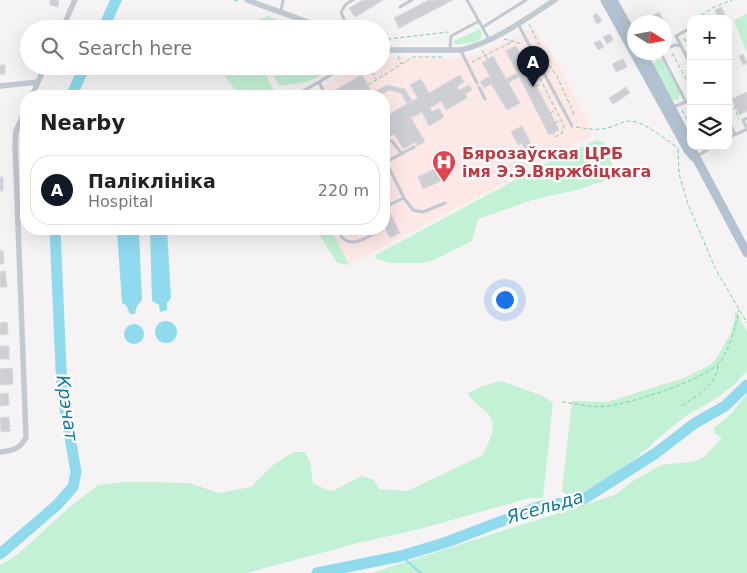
<!DOCTYPE html>
<html lang="en">
<head>
<meta charset="utf-8">
<style>
  :root { --surface:#fff; --page:#f6f6f6; --text:#222; --muted:#767676; --line:#e0e0e0; --accent:#111827 }
  body { margin:0; font-family:"DejaVu Sans",sans-serif; background:var(--page); color:var(--text) }
  .controls { position:absolute; right:15px; top:15px; display:grid; overflow:hidden; border-radius:10px; box-shadow:0 5px 20px #0002 }
  .controls button { width:45px; height:45px; display:grid; place-items:center; padding:0; border:0; border-bottom:1px solid var(--line); background:var(--surface); color:var(--text); font:25px sans-serif }
  .compass { position:absolute; left:627px; top:15px; width:45px; height:45px; border-radius:50%; background:var(--surface); box-shadow:0 5px 20px #0002; rotate:101deg }
  .you { position:absolute; left:504px; top:299px; width:18px; height:18px; margin:-12px; border:4px solid #fff; border-radius:50%; background:#1a73e8; box-shadow:0 0 0 8px #1a73e833 }
  .badge { display:grid; place-items:center; width:32px; height:32px; border-radius:50%; background:var(--accent); color:#fff; font-size:16px; font-weight:700 }
  .pin { position:absolute; translate:-50% -41px; filter:drop-shadow(0 1px 2px #0008) }
  .pin::after { content:''; position:absolute; top:26px; width:18px; height:15px; background:inherit; clip-path:polygon(0 0,100% 0,50% 100%) }
  .list { margin:0; padding:0; list-style:none }
  h2 { display:flex; justify-content:space-between; align-items:center; height:65px; margin:0; padding:0 20px; font-size:21px }
  h2 small { font-size:16px; font-weight:400; color:var(--muted) }
  .list li { display:grid; grid-template-columns:32px 1fr auto; gap:15px; align-items:center; box-sizing:border-box; height:70px; margin:0 10px 10px; padding:0 10px; border:1px solid var(--line); border-radius:20px }
  .list b { display:block; font-size:19px; white-space:nowrap }
  .list p { margin:0; font-size:16px; white-space:nowrap; color:var(--muted) }
  .list em { font-size:16px; font-style:normal; color:var(--muted) }
  .icon { flex:none; width:28px; height:28px; fill:none; stroke:currentColor; stroke-width:2; stroke-linecap:round; stroke-linejoin:round }
  .map { position:relative; flex:none; width:747px; height:573px; overflow:hidden }
  .search { position:absolute; background:var(--surface); box-shadow:0 5px 20px #0002; left:20px; top:20px; width:370px; height:55px; display:flex; align-items:center; gap:12px; box-sizing:border-box; padding:0 18px; border-radius:28px; color:var(--muted); font-size:19px }
  .panel { position:absolute; background:var(--surface); box-shadow:0 5px 20px #0002; left:20px; top:90px; width:370px; height:145px; border-radius:20px }
  .map>svg:first-child { display:block }
  .medical { fill:#fce8e6 }
  .green { fill:#c3f1d5 }
  .water { fill:#90daee }
  .lines { fill:none; stroke-linecap:round; stroke-linejoin:round }
  .stream { stroke:#90daee; stroke-width:2 }
  .river { stroke:#90daee; stroke-width:11 }
  .building { fill:#cdcfd5; stroke:#d7d9de }
  .path { stroke:#7ad0a6; stroke-width:1; stroke-dasharray:4 2.5; stroke-linecap:butt }
  .lane { stroke:#c1cad2; stroke-width:3 }
  .street { stroke:#c1cad2; stroke-width:5.5 }
  .primary { stroke:#b3c2d1; stroke-width:9 }
  .labels { text-anchor:middle; stroke-width:4.5; stroke-linejoin:round; paint-order:stroke }
  .health-label { font-size:16px; font-weight:bold; fill:#be3a42; stroke:#fff; text-anchor:start }
  .water-label { font-size:18px; font-style:italic; fill:#0c7c9b; stroke:#fff }
</style>
</head>
<body>
<div class="map">
<svg width="747" height="573" viewBox="0 0 747 573">
  <rect width="100%" height="100%" fill="#f5f3f3"/>
  <path class="medical" d="M533,26l23,33 34,67v11l-241,128 -18,-36h53v-133h-77l51,-30h23v-9l67,2 24,-3 45,-20z"/>
  <path class="green" d="M747,13v40l-13,-32z
    M268,16l36,13h-53l6,-9z
    M480,29l2,5 -1,4 -5,4 -21,3 -1,-4z
    M657,59l5,1 18,34 -2,6h-7l-18,-34z
    M217,66h44l16,30h-37z
    M269,66h60c-12,18 -31,17 -50,20z
    M597,140l8,3c5,10 11,25 6,36l-35,11 -44,10 -54,19 -6,22 -38,19 -13,3h-29l-15,-4 -3,-3 178,-96z
    M316,229h15l18,36 -12,-2z
    M735,309l12,23v38l-10,12 -20,16 -31,18 -30,24 -10,10 -30,23 -39,23h-9l-6,-5 10,-90 35,1 77,-24 26,-13 6,-6 14,-24 5,-16z
    M501,381l42,15 10,7 -10,95h-14l-109,31 -62,14 -111,30h-247v-8l17,-10 54,-49 27,-21 28,-3 63,1 30,10 32,-6 22,-22 21,-13h11l5,10 3,21 16,8 6,-1 27,-14 12,4 5,9 28,2 76,-36c8,-19 18,-32 -1,-47 -6,-5 -11,-8 -14,-15l14,-7z
    M747,394v179h-376l244,-78 18,-14 28,-16 31,-3 11,-4 19,-20 -8,-5v-5l18,-15z"/>
  <path class="water" d="M167,229l4,69 -4,5v7l-7,2 -1,-7 -7,-4 -2,-70z
    M117,231h22l3,69 -5,6 -2,8h-5l-4,-9 -4,-2z
    M155 332a11 11 0 1 1 22 0a11 11 0 1 1-22 0Z
    M124 334a10 10 0 1 1 20 0a10 10 0 1 1-20 0Z"/>
  <g class="lines">
    <path class="stream" d="M401,556l20,17"/>
    <path class="river" d="M103,29l13,-29
      M71,96l14,-30
      M0,554l57,-49 16,-18 3,-15 -14,-80 -7,-163
      M317,573l84,-17 46,-14 91,-35 44,-7 74,-47 39,-30 30,-17 22,-21"/>
  </g>
  <path class="building" d="M50,0h9l-1,7 -8,-2z
    M363,0h20l-28,17 -6,-9z
    M429,0h24l-54,28 -5,-10z
    M721,7l4,7 -7,3 -3,-7z
    M659,12l6,11 -16,-1 -2,-3z
    M597,13l5,8 -5,3 -4,-8z
    M610,34l3,6 -6,4 -4,-7z
    M600,40l4,7 -6,3 -4,-7z
    M516,46l43,84 -10,5 -43,-84z
    M743,54l4,9 -4,2 -4,-9z
    M493,56l27,47 -13,7 -16,-26 -7,4 -4,-6 10,-6 -8,-13z
    M623,59l4,8 -11,5 -4,-8z
    M0,65h5v9h-5z
    M517,73l2,4 -11,6 -2,-4z
    M362,75l12,21h-36l-3,-6z
    M460,75l4,7 -7,5 2,3 10,-5 3,5 -7,4 2,4 -21,12 -5,-9 -11,7 2,4 7,-4 5,9 -15,9 -7,-14 -11,6 14,24 -8,4 -1,-4 -13,7 -9,-15 -6,4 -4,-8v-13l34,-19 -8,-13 11,-6 8,14z
    M387,85l18,4 7,12 -5,3 -6,-11 -12,-3 -11,6h-4l-2,-3z
    M626,87l4,6 -17,11 -4,-6z
    M747,92v19l-8,4 -7,-16z
    M522,126l11,22 -7,3 -4,-8 -4,2 -7,-13z
    M442,165l5,13 -24,11 -5,-12z
    M0,177h3v14h-3z
    M389,211l11,22 -10,5 -6,-12v-12z
    M0,251h3l1,12 -4,1z
    M5,271l2,16h-7v-15z
    M7,322l1,12 -8,1v-12z
    M0,346h9v13h-9z
    M12,368l1,16 -13,1v-16z
    M8,393l1,12 -9,1v-12z
    M9,417l1,14 -9,1 -1,-14z"/>
  <g class="lines">
    <path class="path" d="M234,0l6,2
      M696,19l18,-12 18,-7
      M529,24l19,39 9,13 17,38 -3,2
      M664,36l8,-3
      M684,38l7,13
      M504,39l18,5
      M381,40l67,-8
      M482,50l6,10
      M672,53l19,35
      M521,55l6,-3
      M528,55l36,71 -2,7 -7,4 -2,-4
      M398,56l3,8
      M472,62l42,-21
      M369,66l7,13
      M368,85l45,-28h29
      M536,86l6,-3
      M736,107l-2,1 5,11
      M682,110l9,17
      M550,113l6,-3
      M555,123l6,-3
      M576,127c13,2 22,4 35,0 7,-2 11,-6 19,-6 14,0 36,19 48,27
      M678,149l1,25 9,30 27,64 32,55
      M562,402c15,2 31,6 46,4 23,-3 96,-26 111,-43 10,-11 17,-38 20,-53
      M682,406c19,-14 32,-18 37,-43"/>
    <path class="lane" d="M467,0l22,39
      M400,7l12,-7
      M281,11l2,-11
      M518,24l54,102
      M483,27l43,-27
      M348,29l-7,-17 5,-8 7,-4
      M681,46l-5,-10 15,-8
      M450,49l1,-13 28,-15
      M664,49l11,-4 6,1 10,19
      M461,51l16,32
      M660,52l26,50
      M646,58l11,-6
      M479,87l6,12
      M294,96l25,-14
      M326,96l-7,-14 27,-16
      M673,107l18,-7
      M728,121l7,13
      M747,129l-4,-9 4,-2
      M728,138l19,-9
      M384,139l8,2 10,13
      M697,156l17,-10
      M384,158l20,40 9,12 10,2 22,-9
      M386,162l28,-15
      M384,207l20,-9
      M338,229c1,3 3,8 6,10 10,9 28,-5 38,-9"/>
    <path class="street" d="M247,0l80,29
      M62,29l13,-29
      M381,50h80c32,-7 66,-32 94,-50
      M0,86l38,-4
      M32,96l13,-30
      M0,452c11,-1 21,-3 26,-15l-11,-293 1,-13 10,-22"/>
    <path class="primary" d="M605,0l83,150 6,7
      M613,0l21,38
      M642,52l43,82
      M693,152l54,101"/>
  </g>
  <defs>
    <g id="hospital-pin" transform="scale(1.25)"><path d="M0 17L-7.5 6A9.5 9.5 0 1 1 7.5 6Z" fill="#e0444e" stroke="#fff"/><path d="M-5-5h3v3.5h4V-5h3V5h-3V1.5h-4V5h-3Z" fill="#fff"/></g>
  </defs>
  <g fill-rule="evenodd">
    <use href="#hospital-pin" x="444" y="162"/>
  </g>
  <g class="labels">
    <g class="health-label">
      <text x="462" y="159">Бярозаўская ЦРБ<tspan x="462" dy="18">імя Э.Э.Вяржбіцкага</tspan></text>
    </g>
    <g class="water-label">
      <text transform="translate(67 408) rotate(82)" y="6">Крэчат</text>
      <text transform="translate(545 507) rotate(-16)" y="6">Ясельда</text>
    </g>
  </g>
</svg>
<div class="controls">
<button>+</button>
<button>−</button>
<button><svg class="icon" aria-label="layers" viewBox="0 0 24 24"><path d="M12 4l9 5-9 5-9-5zM3 14l9 5 9-5"/></svg></button>
</div>
<svg class="compass" viewBox="-18 -18 36 36"><path d="M0-13l5 13h-10z" fill="#e53935"/><path d="M0 13l5-13h-10z" fill="#767676"/></svg>
<div class="you"></div>
<div class="pin badge" style="left:533px;top:87px">A</div>
<div class="search"><svg class="icon" aria-label="search" viewBox="0 0 24 24"><circle cx="10" cy="10" r="6"/><path d="M15 15l6 6"/></svg>Search here</div>
<section class="panel">
<h2>Nearby<small></small></h2>
<ul class="list">
<li><span class="badge">A</span><div><b>Паліклініка</b><p>Hospital</p></div><em>220 m</em></li>
</ul>
</section>
</div>
</body>
</html>
